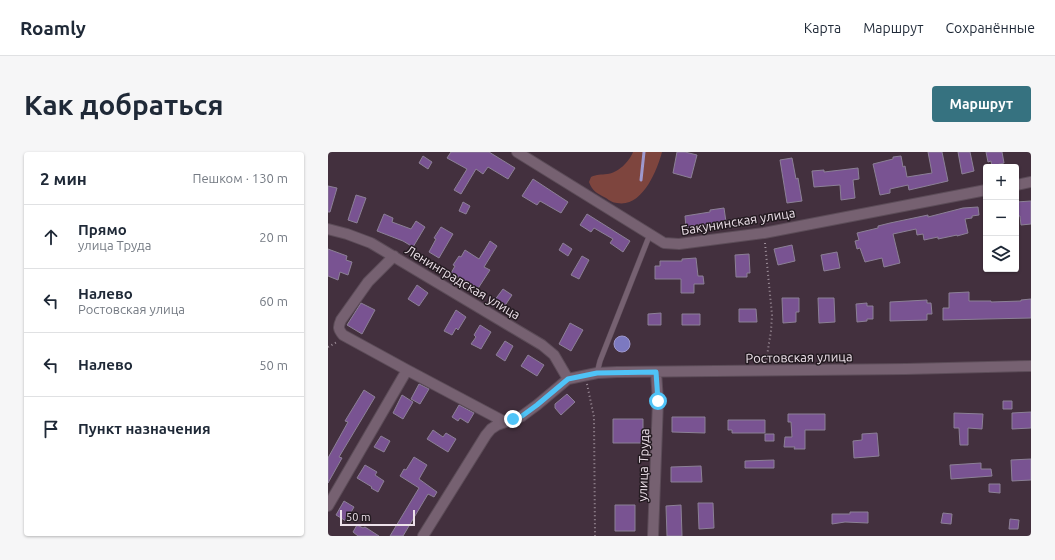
<!DOCTYPE html>
<html lang="ru">
<head>
<meta charset="utf-8">
<style>
  :root { --surface:#fff; --page:#f6f6f7; --text:#1f2937; --muted:#747a83; --line:#e0e1e3; --accent:#367280 }
  body { margin:0; font-family:Ubuntu,sans-serif; background:var(--page); color:var(--text) }
  .controls { position:absolute; right:12px; top:12px; display:grid; overflow:hidden; border-radius:4px; box-shadow:0 1px 3px #0004 }
  .controls button { width:36px; height:36px; display:grid; place-items:center; padding:0; border:0; border-bottom:1px solid var(--line); background:var(--surface); color:var(--text); font:20px sans-serif }
  .scale { position:absolute; left:12px; bottom:10px; width:75px; box-sizing:border-box; padding-left:4px; border:2px solid #ede1ea; border-top:0; font-size:11px; line-height:14px; white-space:nowrap; color:#ede1ea; -webkit-text-stroke:3px #241b21; paint-order:stroke }
  .stop { position:absolute; width:12px; height:12px; margin:-9px; border:3px solid #4fc3f7; border-radius:50%; background:#fff }
  .stop.end { background:#4fc3f7; border-color:#fff; box-shadow:0 1px 4px #0008 }
  .list { margin:0; padding:0; list-style:none }
  h2 { display:flex; justify-content:space-between; align-items:center; height:52px; margin:0; padding:0 16px; font-size:17px }
  h2 small { font-size:13px; font-weight:400; color:var(--muted) }
  .list li { display:grid; grid-template-columns:26px 1fr auto; gap:12px; align-items:center; box-sizing:border-box; height:64px; padding:0 16px; border-top:1px solid var(--line) }
  .list b { display:block; font-size:15px; white-space:nowrap }
  .list p { margin:0; font-size:13px; white-space:nowrap; color:var(--muted) }
  .list em { font-size:13px; font-style:normal; color:var(--muted) }
  .icon { flex:none; width:22px; height:22px; fill:none; stroke:currentColor; stroke-width:2; stroke-linecap:round; stroke-linejoin:round }
  .map { position:relative; flex:none; width:703px; height:384px; overflow:hidden; border-radius:4px }
  header { display:flex; align-items:center; gap:24px; box-sizing:border-box; height:56px; padding:0 20px; background:var(--surface); border-bottom:1px solid var(--line) }
  header strong { font-size:19px }
  nav { display:flex; gap:22px; margin-inline-start:auto; font-size:14px }
  .intro { display:flex; align-items:center; justify-content:space-between; box-sizing:border-box; height:96px; padding:0 24px }
  h1 { margin:0; font-size:28px }
  .button { padding:10px 18px; border-radius:4px; background:var(--accent); color:#fff; font-size:14px; font-weight:700 }
  main { display:flex; gap:24px; padding:0 24px }
  aside { flex:1; background:var(--surface); border-radius:4px; box-shadow:0 1px 3px #0004 }
  .map>svg:first-child { display:block }
  .green { fill:#7e453e }
  .water { fill:#7c79c0; stroke:#9e98cd }
  .lines { fill:none; stroke-linecap:round; stroke-linejoin:round }
  .stream { stroke:#9e98cd; stroke-width:3 }
  .building { fill:#795392; stroke:#8c8096 }
  .service-casing { stroke:#5c4c58; stroke-width:6 }
  .minor-casing { stroke:#5c4c58; stroke-width:12 }
  .path { stroke:#9f909b; stroke-width:2; stroke-dasharray:1 3; stroke-linecap:butt }
  .service { stroke:#766171; stroke-width:5 }
  .minor { stroke:#766171; stroke-width:10 }
  .route { stroke:#4fc3f7; stroke-width:5 }
  .labels { text-anchor:middle; stroke-width:3; stroke-linejoin:round; paint-order:stroke }
  .street-label { font-size:13px; fill:#ede1ea; stroke:#241b21 }
</style>
</head>
<body>
<header>
<strong>Roamly</strong>
<nav><a>Карта</a><a>Маршрут</a><a>Сохранённые</a></nav>
</header>
<div class="intro"><h1>Как добраться</h1><a class="button">Маршрут</a></div>
<main>
<aside>
<h2>2 мин<small>Пешком · 130 m</small></h2>
<ul class="list">
<li><svg class="icon" aria-label="ahead" viewBox="0 0 24 24"><path d="M12 20V5M6 11l6-6 6 6"/></svg><div><b>Прямо</b><p>улица Труда</p></div><em>20 m</em></li>
<li><svg class="icon" aria-label="left" viewBox="0 0 24 24"><path d="M17 20v-9H6M10 6l-5 5 5 5"/></svg><div><b>Налево</b><p>Ростовская улица</p></div><em>60 m</em></li>
<li><svg class="icon" aria-label="left" viewBox="0 0 24 24"><path d="M17 20v-9H6M10 6l-5 5 5 5"/></svg><div><b>Налево</b></div><em>50 m</em></li>
<li><svg class="icon" aria-label="arrive" viewBox="0 0 24 24"><path d="M6 21V4h12l-3 4 3 4H6"/></svg><div><b>Пункт назначения</b></div></li>
</ul>
</aside>
<div class="map">
<svg width="703" height="384" viewBox="0 0 703 384">
  <rect width="100%" height="100%" fill="#43303e"/>
  <path class="green" d="M305,0h29c-5,19 -20,56 -45,51 -4,0 -8,-3 -11,-5 -8,-4 -14,-7 -17,-16l2,-5c6,-3 10,-2 16,-3 11,-1 22,-12 26,-22z"/>
  <path class="water" d="M286 192a8 8 0 1 1 16 0a8 8 0 1 1-16 0Z"/>
  <g class="lines">
    <path class="stream" d="M313,28l3,-28"/>
  </g>
  <path class="building" d="M123,0h38l26,16 -7,11 -20,-12 -5,7 -7,-5 -15,25 -7,-4 13,-21 -20,-11z
    M349,0h8l12,3 -6,23 -18,-5z
    M600,0h14l6,29 -39,9 -1,-5 -18,4v4l-10,2 -7,-31 20,-5v-2l8,-1 2,11 2,-1 2,11 25,-4z
    M630,0h12l4,19 -12,3z
    M658,0h16l2,11 -12,3 -1,-5 -3,1z
    M95,4l9,6 -4,7 -9,-6z
    M464,6l4,21 2,-1 4,23 -15,2 -7,-43z
    M530,16l1,11 -6,1 2,18 -14,2 -1,-15 -26,2 -2,-16 12,-1v2z
    M205,27l35,23 -7,11 -21,-12 -3,4 -15,-9z
    M0,34l9,2 -7,24h-2z
    M28,43l10,3 -9,25 -9,-3z
    M703,49v23l-10,1 -1,-9h-3l-1,-14z
    M135,50l7,4 -4,8 -7,-3z
    M650,55l1,8 -7,1v2l-7,1 3,14 -11,3v-1l-19,4v-2l-14,3 -1,-6 -6,1 -1,-6 -23,5 7,29 -16,4 -2,-9 -17,4 -5,-14 -3,1 -2,-8 4,-1 -2,-7 21,-5v-2l12,-3 38,-8v2l35,-9z
    M396,56l2,14 -40,6 -1,-12 25,-4v-2z
    M56,62l9,4 -1,4 19,7 5,-8 9,6 -12,20 -10,-6 -26,-10z
    M259,62l43,27 -7,11 -13,-9 3,-4 -19,-11 -3,4 -11,-7z
    M113,75l12,7 -14,24 -10,-6 7,-13 -2,-1z
    M162,89l7,5 -13,21 6,3 -13,20 -26,-17 4,-7 -2,-1 6,-9 2,1 4,-7 14,9z
    M235,91l9,6 -4,7 -9,-6z
    M464,93l3,16 -17,4 -4,-16z
    M0,97l19,7 -1,4 6,2 -4,13 -8,-3 -2,8 -10,-4z
    M509,100l3,16 -16,3 -3,-16z
    M421,102l1,19h-3v4h-11l-1,-22z
    M254,104l7,4 -10,19 -8,-4z
    M368,106l2,18h5l1,8h-10v9h-13v-14h-26v-13h5v-5h22v-2z
    M89,133l11,8 -9,13 -11,-7z
    M175,137l9,6 -8,12 -10,-6z
    M641,140v9h22v1l30,-1v-1l10,-1v19l-88,2v-12h6v-15z
    M454,146h17v14h-3v10l-13,1z
    M490,146h16l1,24 -16,1z
    M599,148v3h4l1,11h-5v6l-37,1v-19z
    M33,151l14,7 -13,24 -15,-9z
    M539,151v3h6v13h-6v2l-10,1 -1,-18z
    M411,157h17l1,13h-18z
    M128,158l10,7 -8,13 -2,-2 -4,7 -8,-4z
    M333,161v12h-13v-11z
    M354,162h18v11h-18z
    M242,171l13,7 -12,21 -12,-7z
    M152,173l11,7 -10,17 -10,-5 5,-7 -2,-2z
    M177,189l8,5 -8,15 -9,-6z
    M200,203l16,10 -7,11 -16,-10z
    M91,232l10,5 -9,15 -9,-5z
    M36,238l11,7 -36,60 3,1 -14,25v-25l20,-36 -3,-1z
    M239,242l8,8 -14,13 -6,-7v-4z
    M74,243l11,7 -10,17 -10,-6z
    M675,249h9v8h-9z
    M131,253l15,8 -6,10 -8,-5 -2,3 -6,-4z
    M703,260v16l-19,1v-16z
    M626,261l29,1 -1,15 -14,-1v17h-8l-1,-17h-5z
    M460,262h37v16h-20v19h-11l1,-2h-11l1,-10h7l-1,-15h-3z
    M344,265h33v16l-33,-1z
    M285,267h30v24h-30z
    M400,268h37v13h-33v-3h-4z
    M105,278l10,7 3,-4 10,6 -8,13 -21,-13z
    M549,281l2,23 -25,2 -1,-17 9,-1v-6z
    M437,282h9v7h-9z
    M53,284l9,5 -6,11 -10,-5z
    M86,305l13,8 -8,14 18,13 -3,5 -6,-3 -25,42h-13l29,-48 -19,-12 4,-7 2,1z
    M703,307v21l-19,1 -1,-21z
    M446,308v8h-29v-7z
    M653,311v6h10l1,7 -41,3 -1,-14z
    M37,313l12,7 -2,3 9,6 -6,11 -7,-4 1,-1 -15,-9z
    M373,314l1,16h-31v-15z
    M661,332h11v9l-11,-1z
    M16,349l10,6 -8,14 -10,-6z
    M370,351h15l1,25 -15,1z
    M287,353h20v26h-20z
    M353,353l1,31h-15l-1,-30z
    M522,360h18v11l-23,-1 -13,2v-10h18z
    M615,361l9,1 -1,10 -10,-1z
    M682,367l9,1 -1,9h-9z
    M29,373l6,3 2,-1 14,9h-21l-5,-4z"/>
  <g class="lines">
    <g class="service-casing">
      <path id="service" d="M269,221l3,-12 50,-127"/>
    </g>
    <g class="minor-casing">
      <path id="minor" d="M189,0l147,91 15,1 85,-11 222,-43
        M688,33l15,-3
        M0,77l19,5 24,9 171,102 12,10 14,24
        M66,104l-26,26 -27,38c-3,7 -3,9 2,15l64,35 98,52
        M0,354l79,-136
        M95,384l63,-101 5,-6 6,-4 25,-9 15,-11 31,-26 29,-6 20,-1 289,-3 125,-3
        M325,384l5,-135 -2,-29"/>
    </g>
    <path class="path" d="M437,91l7,72 -1,16 -5,31
      M0,195l9,-5
      M259,232l7,33 1,119"/>
    <use href="#service" class="service"/>
    <use href="#minor" class="minor"/>
  </g>
  <g class="lines">
    <path class="route" d="M185,267l9,-3 15,-11 31,-26 29,-6 59,-1 2,29"/>
  </g>
  <g class="labels">
    <g class="street-label">
      <text transform="translate(410 69) rotate(-9)" y="5">Бакунинская улица</text>
      <text transform="translate(135 130) rotate(31)" y="5">Ленинградская улица</text>
      <text transform="translate(471 205) rotate(-1)" y="5">Ростовская улица</text>
      <text transform="translate(315 313) rotate(-88)" y="5">улица Труда</text>
    </g>
  </g>
</svg>
<div class="controls">
<button>+</button>
<button>−</button>
<button><svg class="icon" aria-label="layers" viewBox="0 0 24 24"><path d="M12 4l9 5-9 5-9-5zM3 14l9 5 9-5"/></svg></button>
</div>
<div class="scale">50 m</div>
<div class="stop" style="left:330px;top:249px"></div>
<div class="stop end" style="left:185px;top:267px"></div>
</div>
</main>
</body>
</html>
